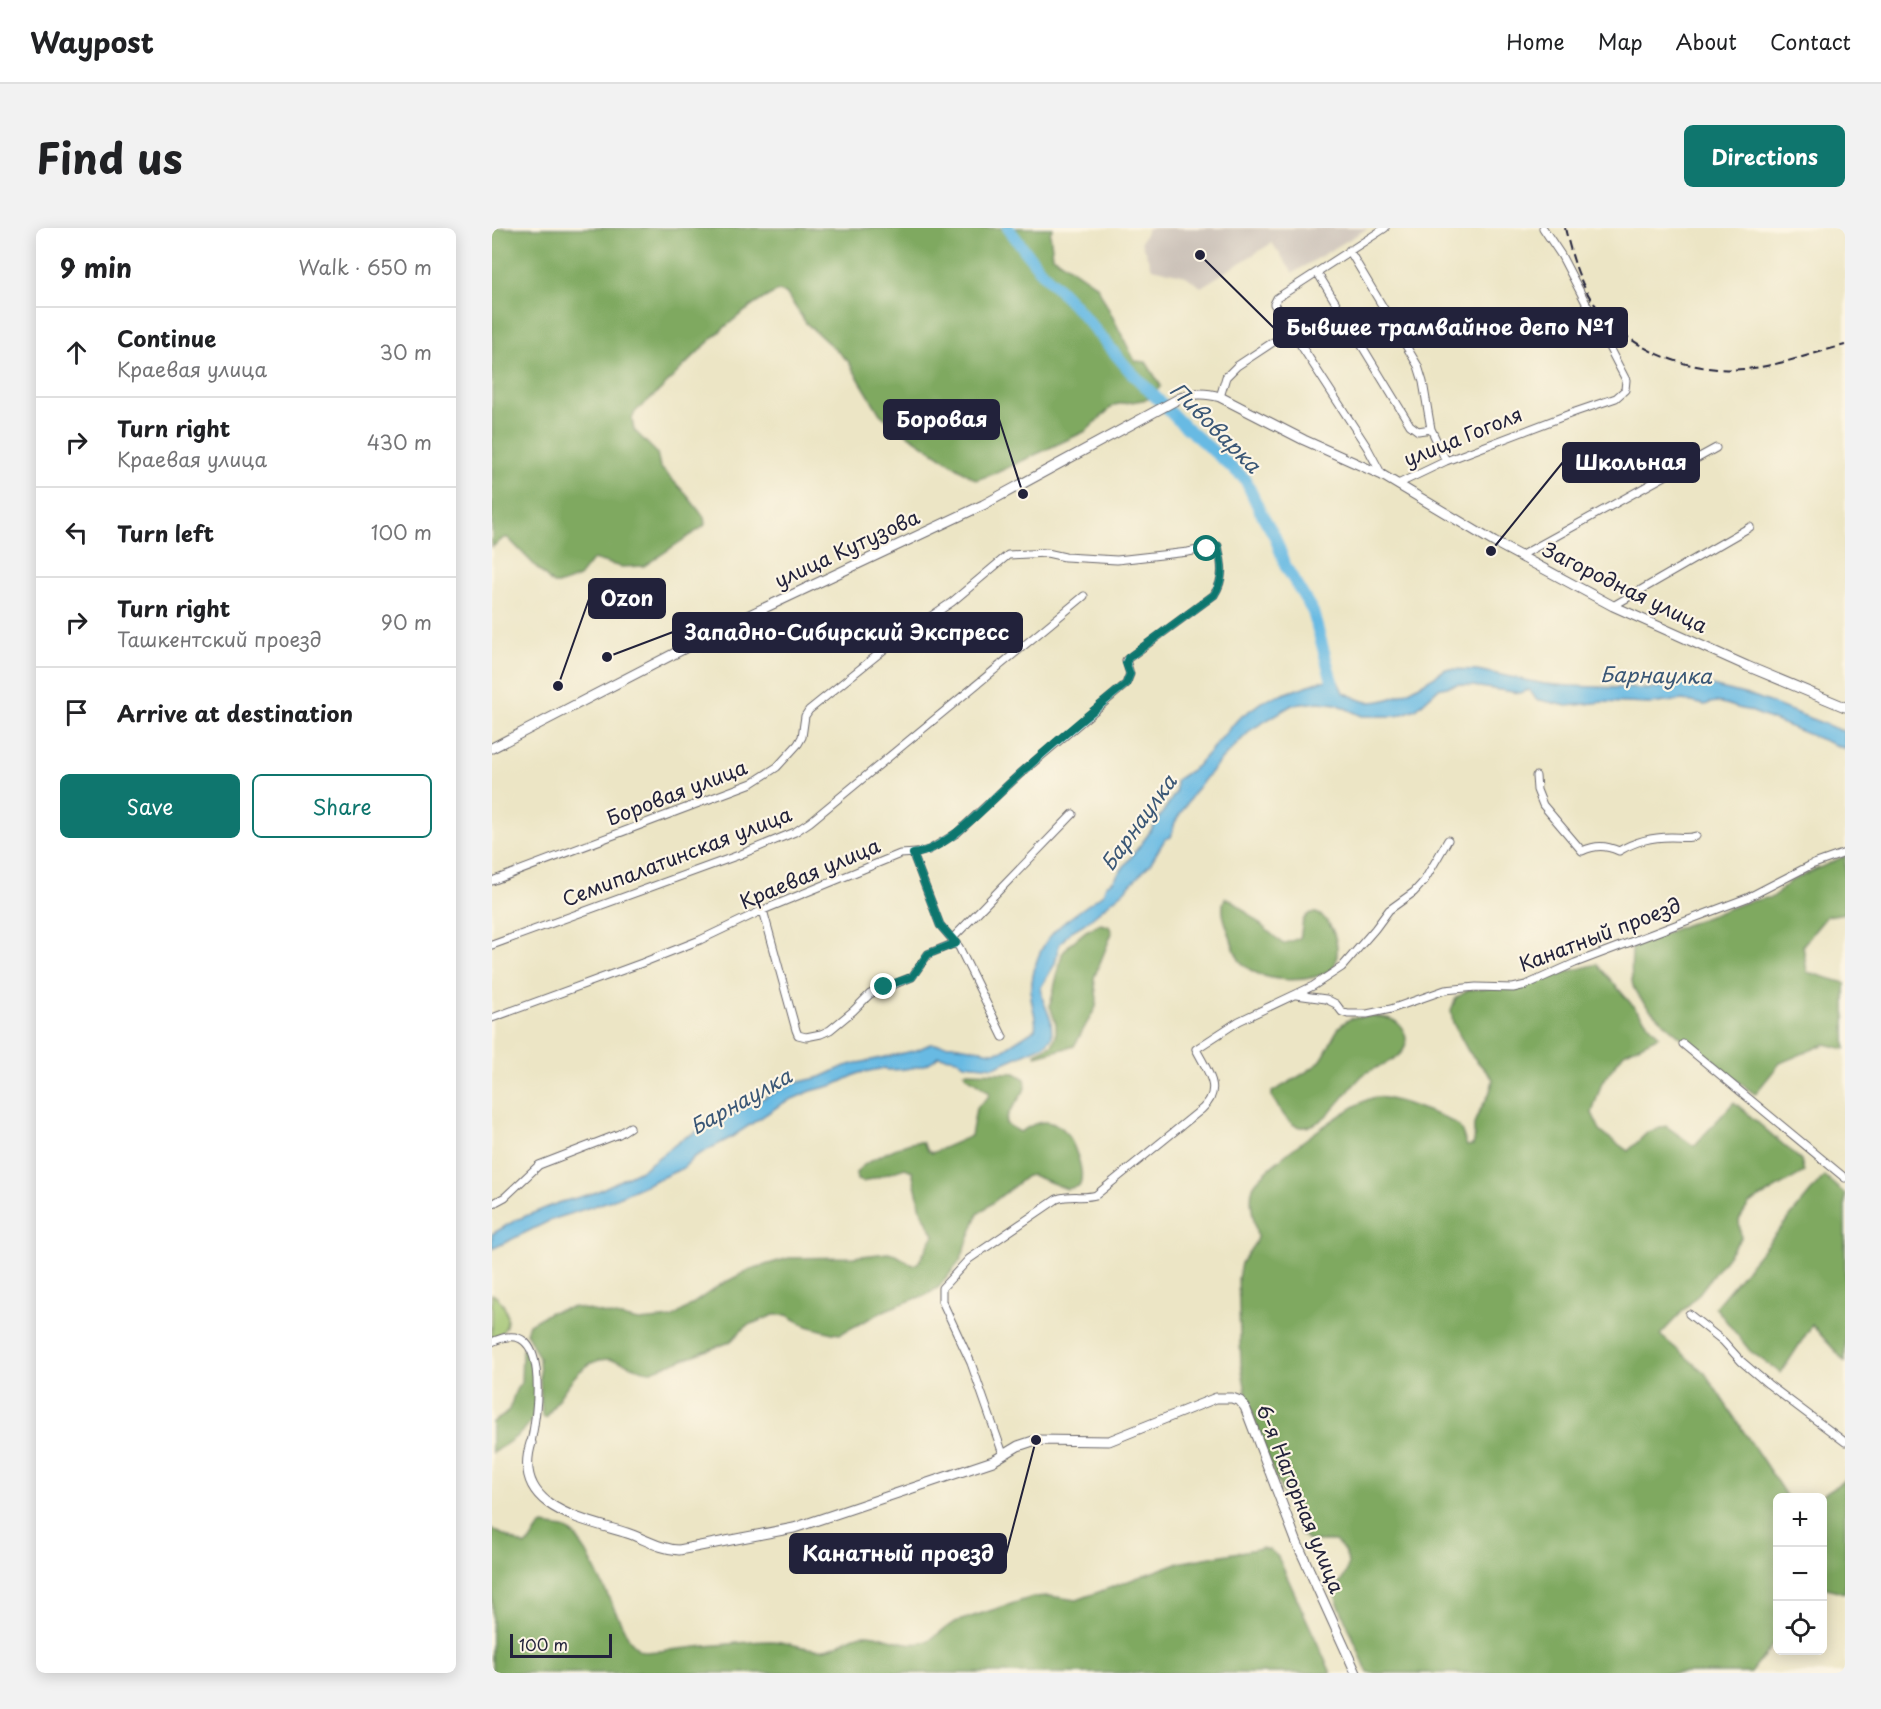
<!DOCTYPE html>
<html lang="en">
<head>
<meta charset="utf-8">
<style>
  :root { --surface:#fff; --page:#f2f2f2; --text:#202124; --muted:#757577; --line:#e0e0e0; --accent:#0f766e }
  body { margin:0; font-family:"Playpen Sans",sans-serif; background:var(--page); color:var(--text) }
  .controls { position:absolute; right:18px; bottom:18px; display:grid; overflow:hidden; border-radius:9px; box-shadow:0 3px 15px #0003 }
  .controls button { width:54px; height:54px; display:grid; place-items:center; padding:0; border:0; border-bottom:2px solid var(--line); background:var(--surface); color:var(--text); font:30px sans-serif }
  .scale { position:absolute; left:18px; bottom:15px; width:102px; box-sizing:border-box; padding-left:6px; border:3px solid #22223b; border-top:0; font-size:16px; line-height:21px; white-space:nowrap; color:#22223b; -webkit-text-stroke:4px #fcf5e5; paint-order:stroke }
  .stop { position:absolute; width:18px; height:18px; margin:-14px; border:4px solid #0f766e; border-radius:50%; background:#fff }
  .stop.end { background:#0f766e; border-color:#fff; box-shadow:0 2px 6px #0008 }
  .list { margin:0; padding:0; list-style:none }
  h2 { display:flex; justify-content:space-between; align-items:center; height:78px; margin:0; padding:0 24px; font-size:26px }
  h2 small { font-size:20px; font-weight:400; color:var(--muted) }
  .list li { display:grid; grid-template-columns:39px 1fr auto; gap:18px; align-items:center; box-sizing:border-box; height:90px; padding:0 24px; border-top:2px solid var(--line) }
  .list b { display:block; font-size:22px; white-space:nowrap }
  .list p { margin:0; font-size:20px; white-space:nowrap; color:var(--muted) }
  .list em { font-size:20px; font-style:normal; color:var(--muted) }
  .actions { display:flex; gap:12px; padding:18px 24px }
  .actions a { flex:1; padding:14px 0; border:2px solid var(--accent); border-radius:9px; text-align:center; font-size:21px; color:var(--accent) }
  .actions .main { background:var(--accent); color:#fff }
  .icon { flex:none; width:33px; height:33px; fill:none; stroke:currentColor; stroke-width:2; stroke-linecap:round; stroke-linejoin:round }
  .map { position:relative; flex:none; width:1353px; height:1445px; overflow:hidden; border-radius:9px }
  header { display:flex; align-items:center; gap:36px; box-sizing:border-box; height:84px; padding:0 30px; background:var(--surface); border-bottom:2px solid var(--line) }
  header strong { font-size:28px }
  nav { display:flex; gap:33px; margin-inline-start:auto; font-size:21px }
  .intro { display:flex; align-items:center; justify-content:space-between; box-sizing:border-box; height:144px; padding:0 36px }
  h1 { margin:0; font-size:42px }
  .button { padding:15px 27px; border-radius:9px; background:var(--accent); color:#fff; font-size:21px; font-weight:700 }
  main { display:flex; gap:36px; padding:0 36px }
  aside { flex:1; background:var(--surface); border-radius:9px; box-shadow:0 3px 15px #0003 }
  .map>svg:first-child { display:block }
  .industrial { fill:#ccc2b9 }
  .green { fill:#9fc36e; stroke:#607254; stroke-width:1.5 }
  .forest { fill:#7fa961; stroke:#50664e; stroke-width:1.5 }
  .water { fill:#67bae3; stroke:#446e8f; stroke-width:1.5 }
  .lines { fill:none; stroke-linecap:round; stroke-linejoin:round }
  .river { stroke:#67bae3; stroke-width:12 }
  .street-casing { stroke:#69666b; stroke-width:9 }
  .secondary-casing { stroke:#69666b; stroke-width:11 }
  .street { stroke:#fff; stroke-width:7 }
  .secondary { stroke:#fff; stroke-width:9 }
  .rail { stroke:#22223b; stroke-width:2; stroke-dasharray:9 4.5; stroke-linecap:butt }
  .route { stroke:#0f766e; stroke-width:8 }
  .labels { text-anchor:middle; stroke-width:4.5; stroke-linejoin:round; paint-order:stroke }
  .street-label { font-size:20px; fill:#22223b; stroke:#fcf5e5 }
  .water-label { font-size:21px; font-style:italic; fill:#3a5776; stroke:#fcf5e5 }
  .leader { fill:none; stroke:#22223b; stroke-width:2 }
  .callout-dot { fill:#22223b; stroke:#fcf5e5; stroke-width:2 }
  .callout { fill:#22223b; stroke:#22223b; stroke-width:2 }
  .callout-label { font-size:21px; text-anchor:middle; font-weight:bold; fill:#fff }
</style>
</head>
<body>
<header>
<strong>Waypost</strong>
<nav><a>Home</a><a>Map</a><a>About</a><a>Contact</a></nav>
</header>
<div class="intro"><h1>Find us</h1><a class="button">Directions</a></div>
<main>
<aside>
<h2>9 min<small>Walk · 650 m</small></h2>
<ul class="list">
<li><svg class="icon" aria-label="ahead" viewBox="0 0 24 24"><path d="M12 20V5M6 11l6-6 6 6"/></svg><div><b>Continue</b><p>Краевая улица</p></div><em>30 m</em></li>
<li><svg class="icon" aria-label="right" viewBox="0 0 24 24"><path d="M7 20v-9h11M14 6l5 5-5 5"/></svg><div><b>Turn right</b><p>Краевая улица</p></div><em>430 m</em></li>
<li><svg class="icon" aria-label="left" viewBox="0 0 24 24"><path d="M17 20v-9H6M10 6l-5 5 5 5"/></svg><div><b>Turn left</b></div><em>100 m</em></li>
<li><svg class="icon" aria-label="right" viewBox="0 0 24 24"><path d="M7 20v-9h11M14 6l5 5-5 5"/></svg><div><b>Turn right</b><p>Ташкентский проезд</p></div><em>90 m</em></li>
<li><svg class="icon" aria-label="arrive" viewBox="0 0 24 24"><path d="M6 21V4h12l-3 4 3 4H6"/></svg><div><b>Arrive at destination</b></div></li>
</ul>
<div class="actions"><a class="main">Save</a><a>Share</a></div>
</aside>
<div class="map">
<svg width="1353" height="1445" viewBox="0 0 1353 1445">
  <rect width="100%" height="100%" fill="#fcf5e5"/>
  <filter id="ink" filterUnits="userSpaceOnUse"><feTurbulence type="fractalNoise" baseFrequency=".0167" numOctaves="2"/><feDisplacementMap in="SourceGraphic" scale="12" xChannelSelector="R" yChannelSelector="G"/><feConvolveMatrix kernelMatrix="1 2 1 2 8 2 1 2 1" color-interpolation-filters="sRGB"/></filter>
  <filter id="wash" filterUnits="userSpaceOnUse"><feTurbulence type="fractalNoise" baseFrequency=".008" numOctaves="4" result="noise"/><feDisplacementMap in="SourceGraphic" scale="24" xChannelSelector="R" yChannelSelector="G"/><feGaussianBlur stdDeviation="1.35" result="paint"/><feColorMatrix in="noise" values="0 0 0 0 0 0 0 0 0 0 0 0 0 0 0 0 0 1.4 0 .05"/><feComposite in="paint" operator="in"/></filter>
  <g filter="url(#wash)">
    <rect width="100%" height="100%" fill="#ece5c5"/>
    <path class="industrial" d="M656,0h220l-75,45 -21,-30 -71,44 -15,-11 -34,-8 -11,-26z"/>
    <path class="green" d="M0,1066c17,9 23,37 0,44z"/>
    <path class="forest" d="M0,0h561l-3,5 3,23 44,30 38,75 11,1 15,24 -13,13 -34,6 -28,26 -90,42 -20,7 -83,-55 -13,-11 -32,-53 -42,-38 -20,-30 -8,-2c-40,19 -74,55 -105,86 -11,13 -25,23 -38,35l-3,7 2,11 23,23 3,14 25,26 19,24 1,7 -1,2 -60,40 -23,1 -28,-8 -14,18 -18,7h-8l-45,-46h-4l-12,9z
      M1353,628v57l-18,3 -24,29 4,27 38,11v66l-20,-5 -45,19 -25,31c-24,-18 -115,-83 -122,-108 -3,-11 -1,-26 -1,-37l12,-8 102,-39 27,-5 18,-16z
      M733,670l7,2 51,44 17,-6c2,-6 1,-14 4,-19 14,-22 44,20 29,50 -25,16 -73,15 -93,-8 -6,-8 -9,-22 -12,-31 -4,-10 -8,-22 -3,-32z
      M608,696l9,2 3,7 -18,45 3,21 -1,8 -22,39 -38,10 -1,-3 17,-8 4,-9v-12l-6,-18 12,-52 7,-9 17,-14z
      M1105,736l62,72 -35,17 -22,29 -10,31 9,19 27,19 20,-19 18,-6 28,20 40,-44 67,58 3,12 -55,32 -10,16 2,18 -43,57 -38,40 45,38 82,124 -9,1 -1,142 -27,33h-382l-33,-77 1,-9c15,-15 17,-31 -1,-46h-26l-8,-7 -29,-65 -25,-72 -6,-32 -3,-87 3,-15 14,-20 2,-6c-2,-15 -9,-35 -4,-50 6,-17 105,-89 123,-90 12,-1 73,20 82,29 6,5 5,13 9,20l6,-1c3,-7 0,-13 1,-20 3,-16 17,-26 19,-46l-25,-28 -15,-28 -2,-13 5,-12 12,-8 45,-4z
      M864,789c12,-1 25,-2 37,3 5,2 10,8 12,14 8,26 -30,31 -42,41 -16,14 -38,55 -63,52 -12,-1 -22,-21 -28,-30v-5c12,-7 43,-23 49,-32 12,-16 13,-38 35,-43z
      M474,844l49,1 10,6c5,16 -20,29 -19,45l14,8c8,-4 16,-11 26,-10 6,1 13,3 17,7 10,10 24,45 16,57l-12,3 -35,-14 -5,1 -49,38 -18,47 -21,26 -11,7 -40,15 -48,25 -8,-1 -25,-7 -20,-11h-13l-28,11 -16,16 -79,29c-13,0 -24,-9 -37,-11 -33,-7 -53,36 -68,58l-4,-1 -3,-59 -13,-26 3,-8 21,-12 24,-5 65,14 33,-3 48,-33 31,-16 38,-11 64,-1 35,-4 8,2 17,10 5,-2 16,-28 -13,-25 -9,-39 -7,-3 -42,14 -6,-2 -1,-7c5,-10 54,-34 66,-31l6,9 4,2 39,-17 5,-28 13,-12v-4l-23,-16 -2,-3z
      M1332,948l21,18v168l-33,-37 -31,48 -31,-22 -35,-44z
      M34,1121c8,15 14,55 6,70 -8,15 -26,25 -40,34v-31c27,-11 15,-25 29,-39l1,-33z
      M1353,1252v113l-22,-6 -1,-89 -3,-1z
      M51,1297l21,3 11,7 12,18 42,86 10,11 8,2c41,-3 83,-10 123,-11 19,0 36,10 54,8 16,-1 26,-16 43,-15 18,1 40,14 58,8 9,-3 20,-15 30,-20l78,-25 16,-1 28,4 100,-37 85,-15 8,2 8,7 53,116h-839v-144l33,17c9,-5 9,-17 18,-21z"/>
    <path class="water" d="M954,441l31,1 67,14 26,2 77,3 36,-5 29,2 44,11 89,35v17l-97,-39c-14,-1 -30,-13 -43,-5l-22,-5 -33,4 -47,-2 -36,4 -31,-7 -7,-9 -9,3 -61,-9 -21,5 -22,20 -19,7h-35l-26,-12 -17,-2 -27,3 -40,24 -34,34 -23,28 -20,31 -4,15 -6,2 -15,25 -26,27 -40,33 -14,8 -11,13 -4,19 -14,23 2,13 8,20 1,17 -7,8 -51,22 -30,-3 -7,-5 -19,-3c-9,12 -37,14 -51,14l-2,-2 -26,5 -25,12 -23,6 -28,12 -53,35 -36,19 -11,11 -74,33 -58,19 -59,29v-15l24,-14 42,-17 36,-10 49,-24 41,-31 107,-54 30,-7 24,-11 72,-16 13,-6 23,1 39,7 9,-1 34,-22c3,-11 -5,-25 -4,-37 4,-57 30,-67 72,-98l3,-9 7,-4 34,-45 29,-44v-12l20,-13 42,-48 25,-18 58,-20 16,-1 6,12c7,3 18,10 26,10 28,0 54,-19 77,-33z"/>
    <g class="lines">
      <path class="river" d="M516,0l31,41 36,37 54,64 50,51 66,58 15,32 15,26 11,30 27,45 22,80"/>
    </g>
  </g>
  <g filter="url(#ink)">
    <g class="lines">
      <g class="street-casing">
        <path id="street" d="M857,22l69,116 5,16 8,47 15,32
          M825,44l93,153 8,6 13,-2
          M728,169l6,-20 11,-11 53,-35
          M890,247l-15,-28 -93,-143 3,-6 108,-70
          M906,256l48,-23 129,-49 41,-14 9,-8 1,-10 -65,-125 -18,-27
          M1028,328l196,-108
          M1121,378l137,-79
          M1044,548l1,14 6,15 39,46c14,-6 23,-6 37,0 17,-10 32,-14 52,-14 9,0 17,2 25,-1
          M421,626l27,71 19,22 44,90
          M0,653l260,-98 25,-16 21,-23 4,-7 3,-21 4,-6 87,-70 56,-38 56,-47 39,-2 18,4 52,3 71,-8 30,-6c4,18 7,32 -4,49l-88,65 4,14 -4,10 -106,90 -63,59 -28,17 -12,3 -17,1 -137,56 -63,30 -58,23 -150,55
          M271,682l33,120 2,5 8,2 15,-3 9,-4 23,-19 17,-17 42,-17 16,-23 27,-11
          M460,711l121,-125
          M0,717l247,-90 56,-23 15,-10 274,-226
          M804,767l30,4 10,5 6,8 6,2h19l24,-5 54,-19 31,-3 37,1 13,-3 49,-22 172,-65 64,-33 34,-12
          M1191,816l162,134
          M0,976l13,-7 34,-32 80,-31 11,-7
          M1197,1086l34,27 18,20 27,23 77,58
          M0,1114c60,-29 45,71 39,101
          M511,1226l-32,-91 -29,-62v-13l27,-29 88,-60c14,-5 26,0 39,-4l106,-86c22,-20 5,-38 -6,-60l43,-28 74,-35 29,-19 33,-38 14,-19 25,-18 10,-11 24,-41"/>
      </g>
      <g class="secondary-casing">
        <path id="secondary" d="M0,520l251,-130 240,-113 197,-107c14,-5 25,-5 40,-1l84,43 78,35 112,67 119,64 134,60 98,41
          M39,1215c-20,65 51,76 96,90 18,6 33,16 52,17l115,-22 199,-67 25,-15 18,-6 73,1 107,-43h16l8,3 5,6 52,136 59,130"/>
      </g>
      <use href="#street" class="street"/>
      <use href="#secondary" class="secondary"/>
      <path class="rail" d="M1073,0c7,29 15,60 35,83 37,46 104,66 161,56 28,-5 56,-15 84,-22"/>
    </g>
  </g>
  <g class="lines" filter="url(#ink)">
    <path class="route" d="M392,759l28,-10 16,-23 28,-11 -16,-18 -27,-71c37,-4 80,-57 108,-81 34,-31 69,-60 105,-89l4,-10 -4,-11 2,-5 86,-63c11,-17 8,-31 4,-49l-11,3"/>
  </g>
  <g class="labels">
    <g class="street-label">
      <text transform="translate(971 209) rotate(-22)" y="7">улица Гоголя</text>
      <text transform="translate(355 321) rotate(-25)" y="7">улица Кутузова</text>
      <text transform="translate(1133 360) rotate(26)" y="7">Загородная улица</text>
      <text transform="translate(185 565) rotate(-21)" y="7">Боровая улица</text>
      <text transform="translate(185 629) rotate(-21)" y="7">Семипалатинская улица</text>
      <text transform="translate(318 646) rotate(-23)" y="7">Краевая улица</text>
      <text transform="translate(1108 707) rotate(-21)" y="7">Канатный проезд</text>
      <text transform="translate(808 1271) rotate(68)" y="7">6-я Нагорная улица</text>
    </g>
    <g class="water-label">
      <text transform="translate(723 200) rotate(45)" y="7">Пивоварка</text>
      <text transform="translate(1164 448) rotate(1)" y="7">Барнаулка</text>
      <text transform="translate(647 595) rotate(-54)" y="7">Барнаулка</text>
      <text transform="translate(249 874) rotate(-29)" y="7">Барнаулка</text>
    </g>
  </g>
  <path class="leader" d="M708 27L782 100M531 266L507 191M999 323L1071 234M66 458L97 371M115 429L181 404M544 1212L514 1326"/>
  <g class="callout-dot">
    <circle cx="708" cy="27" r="6"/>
    <circle cx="531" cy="266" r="6"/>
    <circle cx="999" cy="323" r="6"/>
    <circle cx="66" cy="458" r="6"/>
    <circle cx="115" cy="429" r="6"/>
    <circle cx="544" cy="1212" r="6"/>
  </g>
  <g class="callout">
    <rect x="782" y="80" width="353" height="39" rx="6"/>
    <rect x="392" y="172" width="115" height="39" rx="6"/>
    <rect x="1071" y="215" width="136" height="39" rx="6"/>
    <rect x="97" y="351" width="76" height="39" rx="6"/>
    <rect x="181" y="385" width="349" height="39" rx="6"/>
    <rect x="298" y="1306" width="216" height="39" rx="6"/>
  </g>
  <g class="callout-label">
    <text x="958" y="107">Бывшее трамвайное депо №1</text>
    <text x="450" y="199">Боровая</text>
    <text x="1139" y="242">Школьная</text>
    <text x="135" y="378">Ozon</text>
    <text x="355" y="412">Западно-Сибирский Экспресс</text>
    <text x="406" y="1333">Канатный проезд</text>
  </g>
</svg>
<div class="controls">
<button>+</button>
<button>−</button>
<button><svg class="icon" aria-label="locate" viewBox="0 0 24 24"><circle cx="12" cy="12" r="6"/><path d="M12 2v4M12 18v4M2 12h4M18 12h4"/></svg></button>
</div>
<div class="scale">100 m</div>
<div class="stop" style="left:715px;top:321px"></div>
<div class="stop end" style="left:392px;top:759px"></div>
</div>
</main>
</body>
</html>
